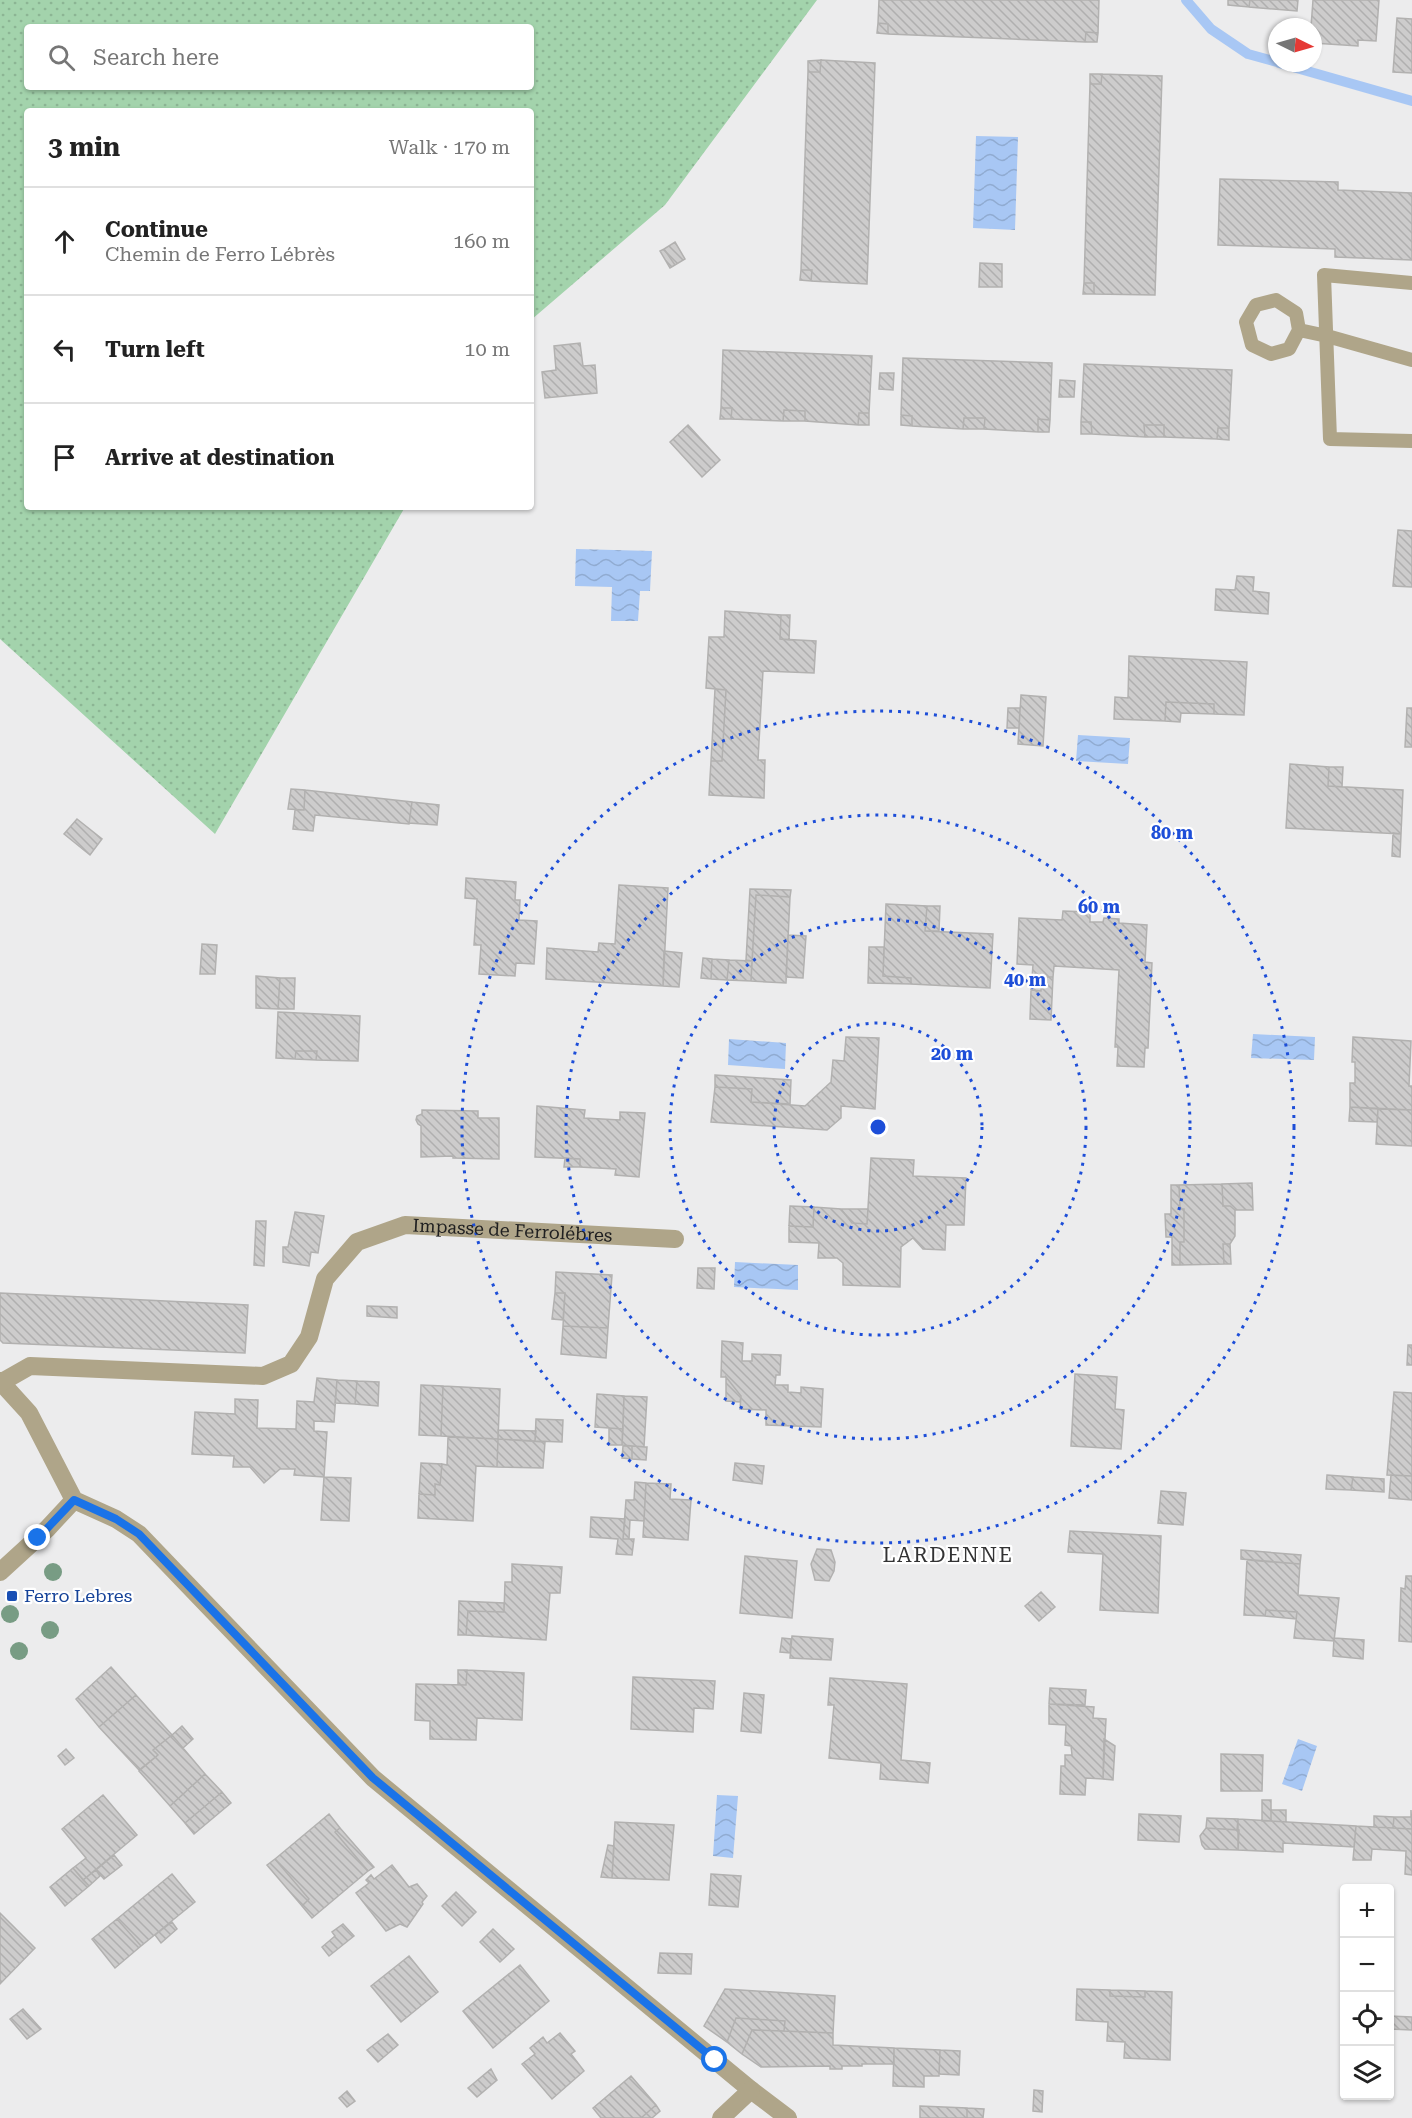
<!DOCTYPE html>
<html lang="en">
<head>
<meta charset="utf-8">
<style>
  :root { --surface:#fff; --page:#f6f6f6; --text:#222; --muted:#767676; --line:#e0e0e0 }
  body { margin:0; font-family:"Roboto Serif",serif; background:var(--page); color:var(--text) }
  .controls { position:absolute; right:18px; bottom:18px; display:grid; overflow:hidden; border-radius:6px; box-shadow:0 2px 4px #0004 }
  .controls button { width:54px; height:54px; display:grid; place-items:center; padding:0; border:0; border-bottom:2px solid var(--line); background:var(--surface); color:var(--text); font:30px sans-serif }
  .compass { position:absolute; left:1268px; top:18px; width:54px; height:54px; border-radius:50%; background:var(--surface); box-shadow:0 2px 4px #0004; rotate:95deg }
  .stop { position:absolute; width:18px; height:18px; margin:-14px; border:4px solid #1a73e8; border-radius:50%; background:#fff }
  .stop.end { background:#1a73e8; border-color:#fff; box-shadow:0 2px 6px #0008 }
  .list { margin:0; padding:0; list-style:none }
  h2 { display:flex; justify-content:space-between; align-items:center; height:78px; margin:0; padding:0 24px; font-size:26px }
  h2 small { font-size:20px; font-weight:400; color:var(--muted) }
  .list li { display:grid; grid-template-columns:39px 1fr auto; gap:18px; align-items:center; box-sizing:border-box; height:108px; padding:0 24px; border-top:2px solid var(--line) }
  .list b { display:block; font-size:22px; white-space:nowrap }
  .list p { margin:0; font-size:20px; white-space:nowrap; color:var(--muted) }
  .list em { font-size:20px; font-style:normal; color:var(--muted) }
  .icon { flex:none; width:33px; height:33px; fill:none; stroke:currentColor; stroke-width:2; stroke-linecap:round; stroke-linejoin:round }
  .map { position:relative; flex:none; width:1412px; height:2118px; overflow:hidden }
  .search { position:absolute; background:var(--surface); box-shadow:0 2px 4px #0004; left:24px; top:24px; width:510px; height:66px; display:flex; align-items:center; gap:15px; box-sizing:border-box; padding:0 21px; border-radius:6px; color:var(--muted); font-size:22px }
  .panel { position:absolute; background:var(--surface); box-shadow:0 2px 4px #0004; left:24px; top:108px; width:510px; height:402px; border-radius:6px }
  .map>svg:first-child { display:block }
  .grass { fill:url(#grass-dots); fill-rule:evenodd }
  .water { fill:url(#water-waves) }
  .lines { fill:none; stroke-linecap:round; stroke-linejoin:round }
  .stream { stroke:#a8c7f4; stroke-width:10 }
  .building { fill:url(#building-back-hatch); stroke:#b2b1b0; stroke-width:1.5 }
  .lane { stroke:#afa589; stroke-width:14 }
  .street { stroke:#afa589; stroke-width:18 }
  .tree { fill:#789c84 }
  .route { stroke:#1a73e8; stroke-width:8 }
  .ring { fill:none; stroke:#1d4ed8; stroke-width:3; stroke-dasharray:3 6 }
  .transit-dot { fill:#1a4fb4; stroke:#fff; stroke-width:2 }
  .labels { text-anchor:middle; stroke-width:4.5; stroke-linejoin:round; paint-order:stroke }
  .street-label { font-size:18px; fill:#202021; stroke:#fff }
  .transit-label { font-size:18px; fill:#164399; stroke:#fff; text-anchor:start }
  .quarter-label { font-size:21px; letter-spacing:1.5px; fill:#333334; stroke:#fff }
  .centre { fill:#1d4ed8; stroke:#fff; stroke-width:3 }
  .ring-label { font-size:18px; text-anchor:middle; font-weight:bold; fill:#1d4ed8; stroke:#fff; stroke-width:4.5; stroke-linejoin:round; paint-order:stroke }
</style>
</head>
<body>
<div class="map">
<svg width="1412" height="2118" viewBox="0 0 1412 2118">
  <defs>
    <pattern id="grass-dots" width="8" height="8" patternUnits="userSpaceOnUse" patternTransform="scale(1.5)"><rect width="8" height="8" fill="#a3d3ac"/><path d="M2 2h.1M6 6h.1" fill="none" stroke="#8cb594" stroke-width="1.8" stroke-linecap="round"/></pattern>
    <pattern id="water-waves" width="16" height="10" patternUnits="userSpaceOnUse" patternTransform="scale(1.5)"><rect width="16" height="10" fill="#a8c7f4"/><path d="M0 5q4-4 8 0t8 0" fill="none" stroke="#90abd1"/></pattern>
    <pattern id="building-back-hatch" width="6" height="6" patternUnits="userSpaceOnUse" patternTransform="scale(1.5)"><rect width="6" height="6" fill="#cdcccc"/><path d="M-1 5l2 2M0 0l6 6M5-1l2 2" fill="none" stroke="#b0afaf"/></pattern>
  </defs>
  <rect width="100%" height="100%" fill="#ececed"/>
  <path class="grass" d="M0,0h817l-152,205 -134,115v-209h-504v396h378l-190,327 -215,-195zM27,27h504v60h-504z"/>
  <path class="water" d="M976,136l42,1 -3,93 -42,-2z
    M576,549l76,2 -2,40h-10l-2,30h-27l1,-34 -37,-1z
    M1078,735l52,3 -2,26 -52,-3z
    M1253,1034l62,3 -1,23 -63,-2z
    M729,1039l57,4 -1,26 -57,-4z
    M735,1262l63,3v25l-64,-3z
    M1298,1739l19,7 -15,45 -20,-7z
    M717,1795l21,1 -5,62 -20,-2z"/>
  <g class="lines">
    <path class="stream" d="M1186,0l25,29 37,25 29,8
      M1279,63l133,38"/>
  </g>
  <path class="building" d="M879,0h220l-1,33 -12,-1 -1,10 -197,-8v-10l-10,-1z
    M1228,0h22l-1,7 -21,-2z
    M1250,0h48l-1,11 -48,-4z
    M1313,0h66l-3,41 -18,-1v6l-45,-3v-16h-2z
    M1397,18l15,1v54l-19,-1z
    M878,23l10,1v10l-11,-1z
    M1086,32l12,1 -1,9h-12z
    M821,60l-1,12h-12v-11z
    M821,60l54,3 -8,221 -56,-3 1,-11h-11l7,-198h12z
    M1090,74h12l-1,10h-11z
    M1102,74l60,2 -7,219 -61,-1v-11h-10l6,-199h11z
    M1220,179l118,3v8l74,3v67l-77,-3v-8l-117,-4z
    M675,242l10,17 -10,6 -11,-16z
    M664,249l11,16 -5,3 -10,-17z
    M980,263l22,1v23h-23z
    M801,270h11l-1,11 -11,-1z
    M1084,283h10v11h-11z
    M580,343l3,23 12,-1 2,28 -52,5 -3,-26 14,-2 -2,-24z
    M723,350l149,6 -3,57h-10l-1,12 -53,-4v-10l-21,-1 -1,11 -52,-2 1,-11h-11z
    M903,358l149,5 -2,57 -12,-1v13l-54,-3 1,-11h-21l-1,11 -51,-3v-10l-11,-1z
    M1084,364l148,6 -3,58h-11l-1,11 -53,-2v-12h-20l1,12 -53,-3 -1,-12h-10z
    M880,373h14l-1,17 -14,-1z
    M1060,380l15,1 -1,16h-15z
    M721,408h11l-1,11h-11z
    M784,410l21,1v10h-22z
    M859,413h10v12h-11z
    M901,415l11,1v10l-11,-1z
    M964,418h21l-1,11h-21z
    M1038,419l12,1 -1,12h-11z
    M1081,422h10l1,12h-11z
    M688,425l32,35 -18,17 -32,-35z
    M1144,425h20v12h-19z
    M1218,428h11v12l-12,-1z
    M1398,530l14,1v56l-19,-1z
    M1237,576l17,1 -1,14 16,2 -1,21 -53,-4 1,-21 19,1z
    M725,611l56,4 -1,24 36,2 -2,32 -51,-2 -5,89h7l-1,38 -55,-3 2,-34h11l4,-71 -20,-2 3,-51h15z
    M781,615h9l-1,25 -9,-1z
    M1129,656l118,6 -3,53 -30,-1v-10l-48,-2 -1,19 -51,-2 1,-22 13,1z
    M715,689l11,1 -4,71h-11z
    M1021,695l25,2 -3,49 -25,-2z
    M1166,702l48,2v10l-33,-1 -1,9 -15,-1z
    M1008,708h12l-1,20h-12z
    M1407,708h5v39h-7z
    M1290,764l39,3 -1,19 75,4 -2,44 -115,-6z
    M1329,767h14l-1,20 -14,-1z
    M291,789l14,1 -1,20 -16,-1z
    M305,790l107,12 -3,22 -94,-9 -2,16 -20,-2 2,-19h9z
    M412,802l27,3 -2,20 -28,-2z
    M77,819l25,20 -12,16 -26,-21z
    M1393,833l8,1 -1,23 -8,-1z
    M466,878l50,4 -1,18h5l-1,20 18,1 -3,43 -18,-1 -1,13 -36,-2 2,-29h-7l3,-46 -12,-1z
    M619,885l49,3 -5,98 -117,-7 1,-31 51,4 1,-9 16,1z
    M750,889l41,1 -1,7 -34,-2 -4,66 -6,-1z
    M756,895l34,2 -4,86 -35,-2z
    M886,904l41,2 -2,25 68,3 -3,54 -79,-4v-6l-28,-2z
    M927,906h13l-1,25h-14z
    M1063,911l27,1v10h13l1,-4 15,1v4l28,2 -2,37 7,1 -4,85h-3l-1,19 -27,-1 1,-19h-3l4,-77 -65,-4 -1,11h-11l-1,14 -10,-1 2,-25 -16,-1 2,-46 43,2z
    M788,935l18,1 -3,42 -17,-1z
    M202,944l15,1 -2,29h-15z
    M869,947h15l-1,29 28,2v6l-43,-1z
    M664,951l18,2 -3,34 -16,-1z
    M703,958l9,1 -1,20 -10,-1z
    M712,959l17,1 -2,20 -16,-1z
    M729,960l23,1 -1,20 -24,-1z
    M256,976l24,2 -2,31 -22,-1z
    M1042,977h11l-2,43 -21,-1 1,-29 10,1z
    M280,978h15l-1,31h-16z
    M278,1012l82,4 -2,45 -42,-1 1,-9h-21l-1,8 -19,-1z
    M846,1037l33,1 -4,71 -34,-3v12l-14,12 -116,-8 4,-35 37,2 -1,13 54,4 26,-24 2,-22 11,1z
    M1353,1037l58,4 -2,45h3v24l-62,-3v-24h5v-21h-3z
    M296,1051h21l-1,9 -21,-1z
    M715,1075l76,5 -1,24 -39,-2 1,-13 -37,-2z
    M537,1106l48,4 -1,8 36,2v-8l25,1 -6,64 -24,-2 1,-6 -36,-2v-8l-45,-2z
    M1350,1107l28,2 -1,13 -28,-1z
    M1378,1109l34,1v36l-36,-2z
    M422,1110l56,1v7h21v41l-46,-1v-2l-32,1v-31l-3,-2 -2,-4 1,-4 5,-2z
    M565,1158l15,1v8h-16z
    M871,1158l43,2 -1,16 53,2 -2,47h-18l-1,25 -22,-1 -10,-11 -12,9 -1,40 -57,-2v-22l-6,-5h-19l1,-15 -30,-1v-16l24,1 1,-20 27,2 11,14 15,1z
    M1252,1183l1,27h-18l-5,-4h-7l-1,-22z
    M1222,1184l1,22h7l5,4v26l-5,8h-7l1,20 -44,1v-23h4v-33h-4l-1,-24z
    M1171,1185h8l1,24h4v33h-4v23h-8v-28h-6l-1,-23h6z
    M790,1206l24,1 -1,20 -24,-1z
    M841,1209h27l-1,15 -15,-1z
    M295,1212l29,4 -6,37 -7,-1 -2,14 -26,-4v-15h5z
    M256,1221h10l-2,45 -10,-1z
    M1223,1244h7l1,20h-7z
    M698,1268h17l-1,21 -17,-1z
    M556,1272l56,3 -4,53 -45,-2 2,-33h-10z
    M0,1293l248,12 -3,48 -242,-10 -3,-3z
    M555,1293h10l-2,27 -11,-1z
    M367,1306l30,1v11l-30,-2z
    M563,1326l45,2 -2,30 -45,-4z
    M722,1341l21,2 -1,18h10v-7l29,1 -1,20h-4l-1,10h13v7l13,1v-6l22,2 -2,38 -55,-2v-15l-26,-1 1,-13 -15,-19h-5z
    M1408,1345h4v20h-5z
    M1075,1374l42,3 -2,32 9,1 -3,39 -50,-3z
    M726,1377l15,19 -1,6 -14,-1z
    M317,1378l20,2 -3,42 -20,-1v10l13,1 -3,45 -30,-2 1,-6h-15l-16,14 -14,-16h-17l1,-11 -42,-2 3,-42 40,2v-15l23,1 -1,28 39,1 1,-28 17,1z
    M337,1380l20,1 -2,23 -20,-1z
    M357,1381l22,1 -1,24 -23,-2z
    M421,1385l22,1 -2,50 -22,-1z
    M443,1386l57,3 -2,50 -57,-3z
    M1394,1392l18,1v83l-25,-1z
    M597,1394l27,2 -1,33 -28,-2z
    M624,1396l23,1 -3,50 -22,-2z
    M536,1419l27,1 -1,22 -27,-1z
    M609,1428l14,1 -1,16h-13z
    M498,1430l38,1 -1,10 -37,-2z
    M448,1437l50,2 -1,28 -21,-1 -3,55 -55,-3 1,-24 16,1v-11l5,1 2,-21 5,1z
    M498,1439l47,3 -2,26 -46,-1z
    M623,1446h9v13l-10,-1z
    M632,1446l15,1 -1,13 -14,-1z
    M421,1463l21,1 -2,21 -5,-1v11l-16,-1z
    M735,1463l29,3 -2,18 -29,-4z
    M1327,1475l26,2 -2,13 -25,-1z
    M1391,1475l21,1v24l-23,-2z
    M324,1477l27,1 -2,43 -28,-1z
    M1353,1477l31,2v13l-33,-2z
    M635,1482l11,1 -2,38 -14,-1 -1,19h-6l3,-39h8z
    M646,1483l25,1 -1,15 21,1 -3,40 -45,-3z
    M1161,1491l25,2 -3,32 -25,-2z
    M591,1517l34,2 -2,20h11l-2,16 -16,-1 2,-15 -28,-2z
    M1070,1531l91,5 -3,77 -58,-3 3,-56 -35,-2z
    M817,1549l14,1 4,12 -1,9 -5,10 -14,-1 -4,-16z
    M1241,1550l60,5 -1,9 -59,-5z
    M745,1556l52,5 -5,57 -52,-5z
    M1247,1560l53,4 -2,31 41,3 -5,43 -40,-3 3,-26 -31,-2 -1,6 -21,-1z
    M512,1564l50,3 -2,26h-10l-4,47 -80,-5 2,-24 36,1 1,-30h7z
    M1406,1576h6v66l-13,-1 2,-53 4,1z
    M1041,1592l14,15 -16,14 -14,-15z
    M459,1601l45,2v9l-36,-1 -2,24h-8z
    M1266,1610l31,2 -1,7 -31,-3z
    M792,1636l41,3 -2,21 -41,-2z
    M782,1638l9,1 -1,14 -10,-1z
    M1334,1638l30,2 -1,19 -30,-3z
    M111,1667l25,28 -37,32 -23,-28z
    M458,1670h9l-1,15h-8z
    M467,1670l57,3 -2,47 -45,-2 -1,22 -46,-1v-18l-15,-1 1,-36 50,1z
    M633,1677l82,4 -2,28 -19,-1 -1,24 -62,-3z
    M830,1678l77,6 -6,76 29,3 -2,20 -48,-4 1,-16 -52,-5 5,-53h-6z
    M1050,1688l36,2 -1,15 -36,-1z
    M744,1693l20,2 -3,38 -20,-2z
    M136,1695l36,40 -19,15 5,5 -19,15 -40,-43z
    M1049,1704l45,3 -1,11 13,1 -3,60 -17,-1 -1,17 -25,-1 1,-28h4v-11h7l-1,-9 -6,-1 1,-20 -17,-1z
    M182,1726l11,13 -10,9 -11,-13z
    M172,1735l33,39 -35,32 -31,-35 19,-16 -5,-5z
    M1104,1739l11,7 -2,34 -10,-1z
    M66,1749l8,9 -9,7 -7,-9z
    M1221,1754l42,1 -1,36h-41z
    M205,1774l17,18 -37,31 -15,-17z
    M222,1792l9,11 -37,31 -9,-11z
    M103,1795l34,40 -54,45 -10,-12 13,-10 -24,-29z
    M1262,1800h9v21h-9z
    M1271,1810h15v12l-15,-1z
    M1411,1810l1,19 -19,-1 1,-11h17z
    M329,1814l11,14 -5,4 33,39 -56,47 -10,-12 7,-7 -34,-40z
    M1139,1814l42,2 -2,26 -41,-2z
    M1374,1816l20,1 -1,11 -19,-1z
    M1207,1818l31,1 -1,11 -31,-2z
    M1238,1819l118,7 -2,21 -71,-4v9l-45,-2z
    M615,1822l59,3 -5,55 -57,-2z
    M1356,1826l56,3v46l-7,-1 1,-23 -34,-2 -1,11h-18z
    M340,1828l34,39 -6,4 -33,-39z
    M1206,1828l33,2 -1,20 -33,-1 -3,-4 -2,-9z
    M608,1845l6,1 -2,32 -11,-1z
    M114,1855l8,10 -18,14 -8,-9z
    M275,1859l34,40 -7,7 -35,-41z
    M392,1865l17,22 8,-3 10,12 -5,6 1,2 -16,23 -7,-3 -14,7 -30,-38 13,-10 -3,-3 5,-5 3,4z
    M73,1868l16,18 -24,20 -15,-19z
    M96,1870l4,6 -11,10 -6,-6z
    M172,1874l23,28 -54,44 -24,-27z
    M711,1874l30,2 -3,31 -29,-2z
    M456,1892l20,20 -14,14 -20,-20z
    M0,1913l35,35 -35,36z
    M117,1919l24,27 -26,22 -23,-29z
    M172,1922l5,7 -16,14 -6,-8z
    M343,1924l11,12 -25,20 -7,-9 13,-11 -3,-4z
    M493,1929l21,20 -14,13 -20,-20z
    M660,1953l32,1 -1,20 -33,-1z
    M409,1956l29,36 -37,30 -30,-36z
    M520,1965l29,36 -56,47 -30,-37z
    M725,1989l110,7 -2,37 -49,-2 1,-10 -49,-3 -9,24 -23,-16z
    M1077,1989l33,1v6l35,1v-6l27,1 -2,68 -46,-2 1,-16 -18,-1 1,-19 -32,-2z
    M1110,1990l35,1v6l-35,-1z
    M23,2009l18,20 -14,10 -17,-20z
    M1390,2016l22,1v13l-22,-1z
    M736,2018l49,3 -1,10 -32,-1 -10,24 -15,-12z
    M752,2030l81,3v12l61,3v16h-32v2h-20v3h-12v-3l-69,1 -19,-13z
    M560,2033l15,18 -4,3 13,17 -32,28 -30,-35 13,-10 -5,-6 13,-11 4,6z
    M388,2034l10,11 -20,17 -11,-12z
    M894,2048l46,2 -1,26h-15v11l-31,-1z
    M940,2050l20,1 -1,24 -20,-1z
    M491,2069l6,11 -20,17 -9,-9z
    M631,2076l25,29 -15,13h-40l-8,-10z
    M1034,2090l9,1 -1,21 -9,-1z
    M347,2091l8,10 -8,6 -8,-9z
    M656,2105l4,6 -8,7h-11z
    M920,2106l47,2v10h-47z
    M967,2108l17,1 -1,9h-16z"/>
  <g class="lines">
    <path class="lane" d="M1412,283l-88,-8 6,164 82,2
      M1276,300l20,13 3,17 -10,19 -18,5 -19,-9 -6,-23 10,-17z
      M1299,330l28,6 85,24"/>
    <g class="street">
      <path d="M0,1381l29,32 45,87 42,19 23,15 234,244 378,312 37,28"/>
      <path id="s1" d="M2,1382l28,-16 233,10 28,-12 18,-27 16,-58 32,-37 48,-17 270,14"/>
      <path d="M0,1572l47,-43 27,-29"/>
      <path d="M721,2118l30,-28"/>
    </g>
  </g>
  <g class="tree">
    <circle cx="53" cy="1572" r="9"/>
    <circle cx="10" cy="1614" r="9"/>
    <circle cx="50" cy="1630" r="9"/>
    <circle cx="19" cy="1651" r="9"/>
  </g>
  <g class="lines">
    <path class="route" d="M38,1538l36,-38 42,19 23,15 234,244 342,282"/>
  </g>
  <g class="ring">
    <circle cx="878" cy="1127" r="104"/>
    <circle cx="878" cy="1127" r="208"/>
    <circle cx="878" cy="1127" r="312"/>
    <circle cx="878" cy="1127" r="416"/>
  </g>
  <rect class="transit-dot" x="6" y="1590" width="12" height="12" rx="3"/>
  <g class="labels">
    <g class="street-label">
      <text dy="6" stroke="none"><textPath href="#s1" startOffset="596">Impasse de Ferrolébres</textPath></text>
    </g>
    <g class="transit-label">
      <text x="24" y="1602">Ferro Lebres</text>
    </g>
    <g class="quarter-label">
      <text x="948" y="1562">LARDENNE</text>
    </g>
  </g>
  <circle cx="878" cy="1127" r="9" class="centre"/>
  <g class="ring-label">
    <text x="1172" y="839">80 m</text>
    <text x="1099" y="913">60 m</text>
    <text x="1025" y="986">40 m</text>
    <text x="952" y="1060">20 m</text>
  </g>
</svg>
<div class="controls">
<button>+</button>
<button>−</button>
<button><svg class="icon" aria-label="locate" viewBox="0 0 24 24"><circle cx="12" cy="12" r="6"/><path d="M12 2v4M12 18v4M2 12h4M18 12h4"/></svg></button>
<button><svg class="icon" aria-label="layers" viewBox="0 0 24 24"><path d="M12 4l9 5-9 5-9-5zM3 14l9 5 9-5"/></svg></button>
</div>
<svg class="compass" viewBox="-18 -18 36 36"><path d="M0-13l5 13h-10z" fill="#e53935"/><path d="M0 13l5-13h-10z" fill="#767676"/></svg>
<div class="stop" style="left:715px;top:2060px"></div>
<div class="stop end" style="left:38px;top:1538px"></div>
<div class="search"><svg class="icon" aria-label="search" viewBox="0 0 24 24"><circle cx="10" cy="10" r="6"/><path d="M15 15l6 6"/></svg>Search here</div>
<section class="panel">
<h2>3 min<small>Walk · 170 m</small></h2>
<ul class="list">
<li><svg class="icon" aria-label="ahead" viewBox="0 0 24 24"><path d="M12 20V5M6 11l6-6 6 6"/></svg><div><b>Continue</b><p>Chemin de Ferro Lébrès</p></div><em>160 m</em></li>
<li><svg class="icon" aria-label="left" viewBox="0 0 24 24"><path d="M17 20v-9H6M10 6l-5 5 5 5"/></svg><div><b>Turn left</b></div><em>10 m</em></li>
<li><svg class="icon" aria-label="arrive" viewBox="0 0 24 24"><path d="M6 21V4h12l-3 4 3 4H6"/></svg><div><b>Arrive at destination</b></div></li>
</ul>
</section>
</div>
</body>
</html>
